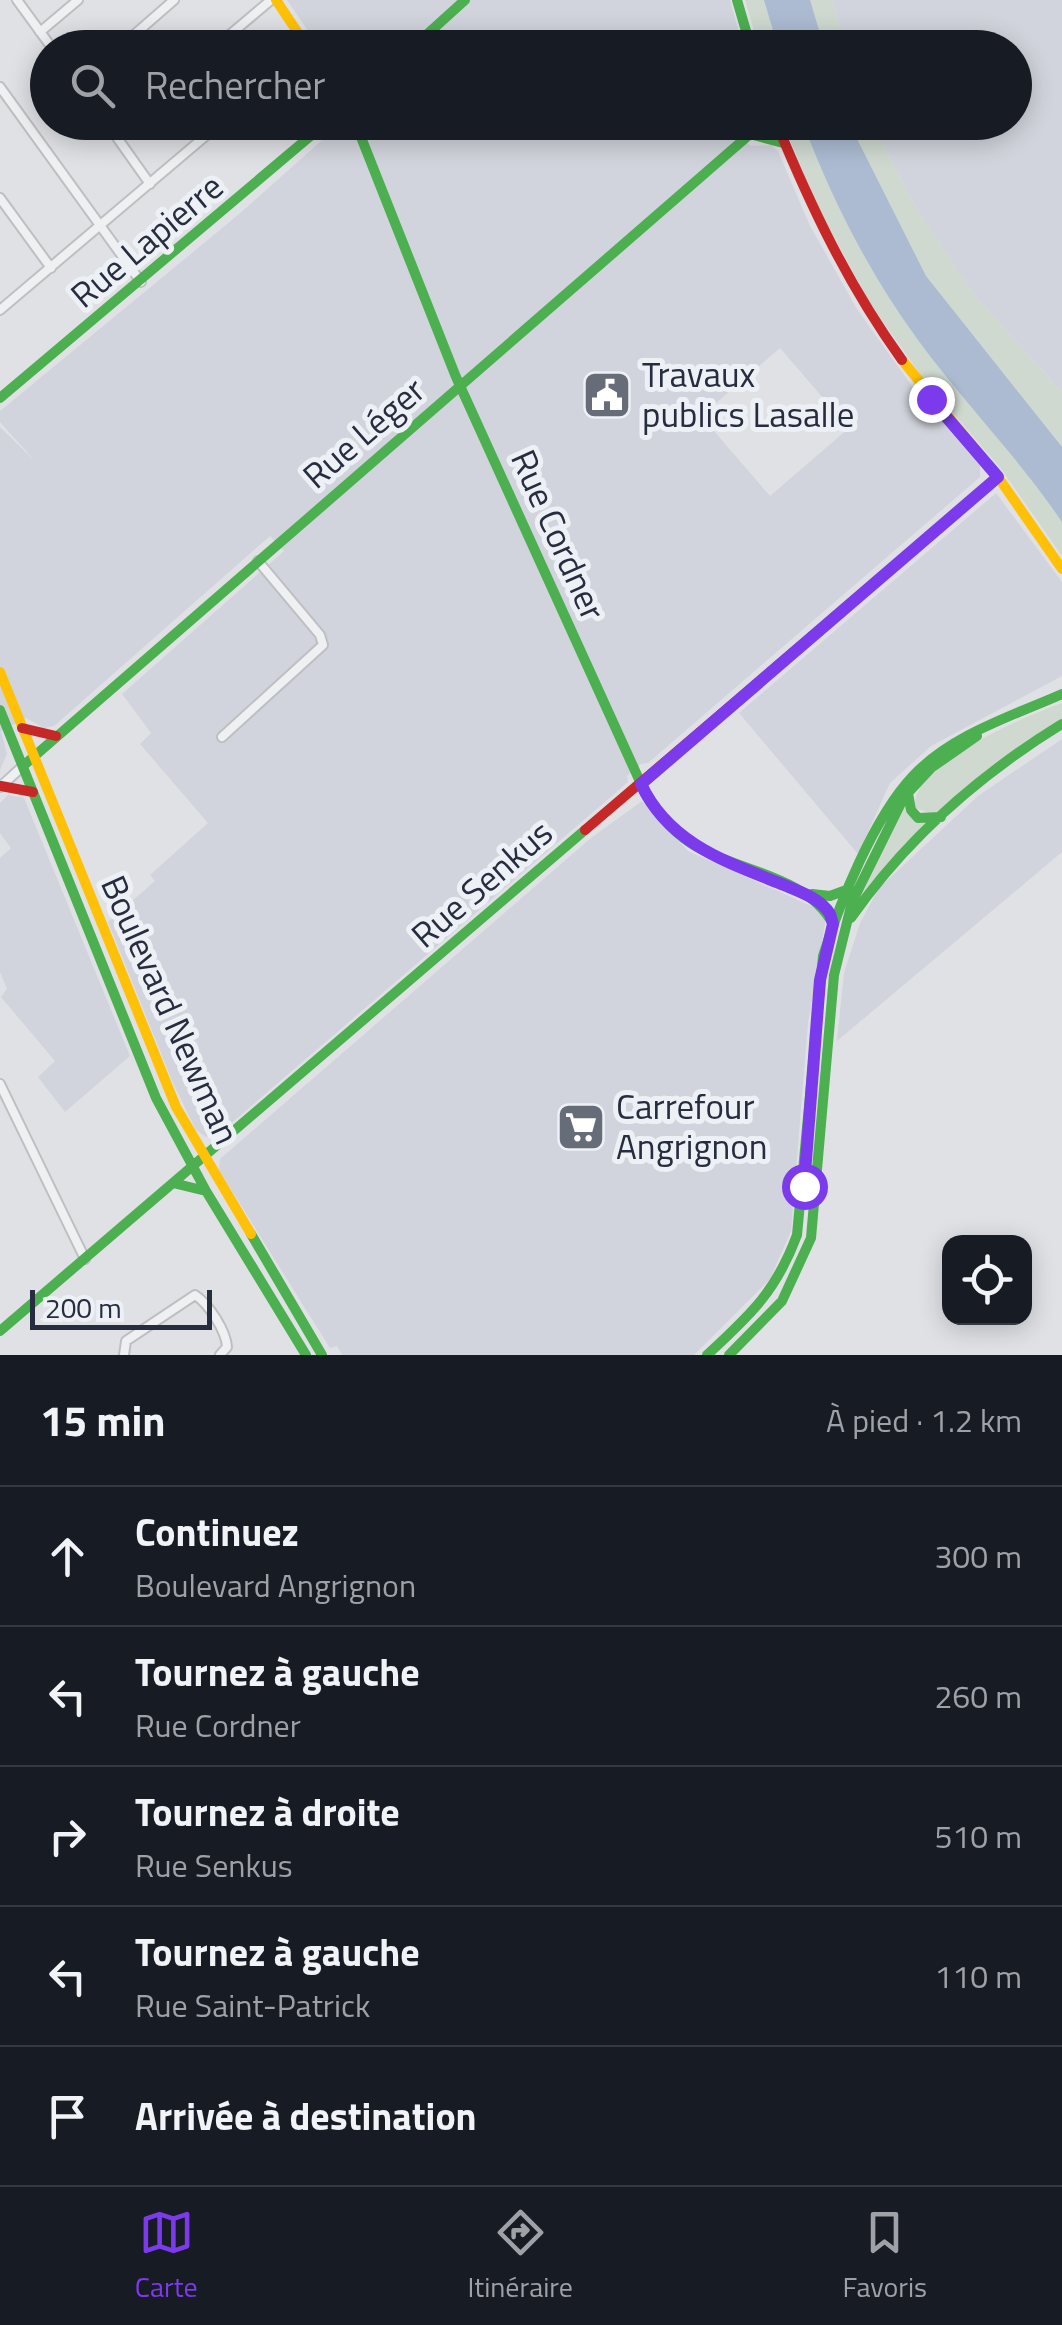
<!DOCTYPE html>
<html lang="fr">
<head>
<meta charset="utf-8">
<style>
  :root { --surface:#171b24; --page:#242831; --text:#f1f3f6; --muted:#9ea1a6; --line:#363941; --accent:#7c3aed }
  body { margin:0; font-family:"Titillium Web",sans-serif; background:var(--page); color:var(--text) }
  .controls { position:absolute; right:30px; bottom:30px; display:grid; overflow:hidden; border-radius:20px; box-shadow:0 5px 25px #0003 }
  .controls button { width:90px; height:90px; display:grid; place-items:center; padding:0; border:0; border-bottom:2px solid var(--line); background:var(--surface); color:var(--text); font:50px sans-serif }
  .scale { position:absolute; left:30px; bottom:25px; width:182px; box-sizing:border-box; padding-left:10px; border:5px solid #262d3f; border-top:0; font-size:28px; line-height:35px; white-space:nowrap; color:#262d3f; -webkit-text-stroke:8px #edf0f5; paint-order:stroke }
  .stop { position:absolute; width:30px; height:30px; margin:-22px; border:8px solid #7c3aed; border-radius:50%; background:#fff }
  .stop.end { background:#7c3aed; border-color:#fff; box-shadow:0 2px 10px #0008 }
  .list { margin:0; padding:0; list-style:none }
  h2 { display:flex; justify-content:space-between; align-items:center; height:130px; margin:0; padding:0 40px; font-size:42px }
  h2 small { font-size:32px; font-weight:400; color:var(--muted) }
  .list li { display:grid; grid-template-columns:65px 1fr auto; gap:30px; align-items:center; box-sizing:border-box; height:140px; padding:0 40px; border-top:2px solid var(--line) }
  .list b { display:block; font-size:38px; white-space:nowrap }
  .list p { margin:0; font-size:32px; white-space:nowrap; color:var(--muted) }
  .list em { font-size:32px; font-style:normal; color:var(--muted) }
  .icon { flex:none; width:55px; height:55px; fill:none; stroke:currentColor; stroke-width:2; stroke-linecap:round; stroke-linejoin:round }
  .map { position:relative; flex:none; width:1062px; height:1355px; overflow:hidden }
  .search { position:absolute; background:var(--surface); box-shadow:0 5px 25px #0003; left:30px; right:30px; top:30px; height:110px; display:flex; align-items:center; gap:25px; box-sizing:border-box; padding:0 35px; border-radius:55px; color:var(--muted); font-size:38px }
  .sheet { height:830px; background:var(--surface) }
  nav { display:flex; justify-content:space-around; align-items:center; box-sizing:border-box; height:140px; border-top:2px solid var(--line); background:var(--surface); font-size:28px; color:var(--muted) }
  nav a { display:grid; justify-items:center; gap:5px }
  nav .on { color:var(--accent) }
  .map>svg:first-child { display:block }
  .built { fill:#d1d4dc; fill-rule:evenodd }
  .green { fill:#cfd9d0 }
  .water { fill:#acbbd2 }
  .lines { fill:none; stroke-linecap:round; stroke-linejoin:round }
  .street-casing { stroke:#bebfc3; stroke-width:12 }
  .street { stroke:#eff0f2; stroke-width:8 }
  .fast { stroke:#4caf50; stroke-width:10 }
  .slow { stroke:#ffc107; stroke-width:10 }
  .jam { stroke:#c62828; stroke-width:10 }
  .route { stroke:#7c3aed; stroke-width:12 }
  .labels { text-anchor:middle; stroke-width:10; stroke-linejoin:round; paint-order:stroke }
  .street-label { font-size:35px; fill:#262d3f; stroke:#edf0f5 }
  .poi-label { font-size:35px; fill:#262d3f; stroke:#edf0f5; text-anchor:start }
</style>
</head>
<body>
<div class="map">
<svg width="1062" height="1355" viewBox="0 0 1062 1355">
  <rect width="100%" height="100%" fill="#e0e1e5"/>
  <path class="built" d="M287,0h443l13,47h-424z
    M832,0h230v392l-91,-101 -57,-87 -42,-81 142,-1v-74l-169,-1z
    M362,122l391,1 -12,15 10,8 20,-1 7,6 32,75 47,83 55,77 68,80v11l-332,286 -7,1 -14,12 1,6 -407,350 -15,5 -10,-7 -23,-47 -65,-161 47,-41 -5,-6 58,-52 -68,-79 11,-11 -29,-39 162,-143 -14,-15 -216,190 -10,2 -18,-10 -25,13 6,23 -7,16v-343l35,34 -35,-39v-11l238,-196 100,-89 7,1 4,7zM780,348l69,80 -79,68 -69,-80z
    M996,493l66,89v94l-131,70 -41,37 -32,71 -119,-141z
    M1062,739v113l-225,189 7,-68 16,-50 19,-35 99,-92z
    M8,795l16,3 106,258 -65,56 -27,-35 17,-16 -54,-64 6,-8 -7,-17v-114l11,-10 -11,-15v-30z
    M642,801l46,50 139,62 -19,110 -17,208 -21,48 -76,76h-352l-5,-9 -7,2 -42,-67 -69,-111 1,-11 371,-321z"/>
  <path class="green" d="M745,0h87l13,47h-86z
    M783,123h89l42,81 57,87 91,101v164l-60,-86 -79,-92 -52,-73 -54,-100z
    M1062,703v15l-127,97 -20,-7c-5,-44 111,-92 147,-105z
    M906,804l8,16 16,3 -74,79z"/>
  <path class="water" d="M764,0h46l14,47h-46z
    M803,123h46l77,153 136,171v75c-43,-64 -98,-119 -144,-182 -49,-67 -86,-140 -115,-217z"/>
  <g class="lines">
    <g class="street-casing">
      <path id="street" d="M17,0l35,48
        M40,32l38,-32
        M119,48l55,-48
        M214,48l57,-48
        M0,87l141,195
        M106,122l44,62
        M114,134l12,-12
        M0,198l51,70
        M0,310l222,-188
        M222,737l101,-92 -3,-10 -62,-74
        M0,787l23,-21
        M0,1084l85,175
        M124,1355l2,-14 69,-46c14,9 31,36 32,52l-7,8"/>
    </g>
    <use href="#street" class="street"/>
    <path class="fast" d="M737,0l14,48
      M412,48l53,-48
      M355,122l101,255 191,420c13,20 29,38 50,50 43,24 111,30 136,77
      M750,134l33,9
      M0,398l327,-276
      M858,597l140,-120
      M0,710l156,388 50,93 100,164
      M23,766l741,-644
      M908,793l3,17 7,8 23,-1
      M812,894l18,2 19,-7
      M851,918c56,-80 128,-143 211,-194
      M173,1183l33,8
      M251,1234l71,121
      M0,1331l585,-501
      M707,1355c43,-40 69,-63 90,-120l26,-279c17,-54 51,-139 90,-180 38,-41 99,-60 149,-82
      M729,1355l53,-54 29,-63 23,-263 18,-73 52,-105 27,-29 46,-32"/>
    <path class="slow" d="M276,0l32,48
      M902,360l96,117 64,92
      M0,672l176,435 75,127"/>
    <path class="jam" d="M776,122c35,85 72,163 126,238
      M22,728l34,8
      M1,786l32,6
      M585,830l273,-233"/>
  </g>
  <g class="lines">
    <path class="route" d="M804,1186l16,-206 13,-56 -3,-10c-9,-15 -29,-22 -46,-29 -57,-23 -115,-41 -143,-101l357,-307 -67,-78"/>
  </g>
  <defs>
    <g id="civic-square" transform="scale(2.5)"><rect x="-9" y="-9" width="18" height="18" rx="4" fill="#676c79" stroke="#edf0f5"/><path d="M-.6-6.5H3V-4.5H.6V-3L4-1V1h2V6H-6V1h2V-1L-.6-3ZM-1.2 2.5V6h2.4V2.5Z" fill="#fff"/></g>
    <g id="supermarket-square" transform="scale(2.5)"><rect x="-9" y="-9" width="18" height="18" rx="4" fill="#676c79" stroke="#edf0f5"/><path d="M-6-5.5h2.5l.6 2H6L4.5 2H-2.5L-4.4-4H-6ZM-1.5 3.2a1.3 1.3 0 1 0 .1 0ZM3 3.2a1.3 1.3 0 1 0 .1 0Z" fill="#fff"/></g>
  </defs>
  <g fill-rule="evenodd">
    <use href="#civic-square" x="607" y="395"/>
    <use href="#supermarket-square" x="581" y="1127"/>
  </g>
  <g class="labels">
    <g class="street-label">
      <text transform="translate(147 241) rotate(-40)" y="12">Rue Lapierre</text>
      <text transform="translate(364 433) rotate(-41)" y="12">Rue Léger</text>
      <text transform="translate(558 535) rotate(66)" y="12">Rue Cordner</text>
      <text transform="translate(482 884) rotate(-41)" y="12">Rue Senkus</text>
      <text transform="translate(170 1010) rotate(66)" y="12">Boulevard Newman</text>
    </g>
    <g class="poi-label">
      <text x="642" y="387">Travaux<tspan x="642" dy="40">publics Lasalle</tspan></text>
      <text x="616" y="1119">Carrefour<tspan x="616" dy="40">Angrignon</tspan></text>
    </g>
  </g>
</svg>
<div class="controls">
<button><svg class="icon" aria-label="locate" viewBox="0 0 24 24"><circle cx="12" cy="12" r="6"/><path d="M12 2v4M12 18v4M2 12h4M18 12h4"/></svg></button>
</div>
<div class="scale">200 m</div>
<div class="stop" style="left:804px;top:1186px"></div>
<div class="stop end" style="left:931px;top:399px"></div>
<div class="search"><svg class="icon" aria-label="search" viewBox="0 0 24 24"><circle cx="10" cy="10" r="6"/><path d="M15 15l6 6"/></svg>Rechercher</div>
</div>
<section class="sheet">
<h2>15 min<small>À pied · 1.2 km</small></h2>
<ul class="list">
<li><svg class="icon" aria-label="ahead" viewBox="0 0 24 24"><path d="M12 20V5M6 11l6-6 6 6"/></svg><div><b>Continuez</b><p>Boulevard Angrignon</p></div><em>300 m</em></li>
<li><svg class="icon" aria-label="left" viewBox="0 0 24 24"><path d="M17 20v-9H6M10 6l-5 5 5 5"/></svg><div><b>Tournez à gauche</b><p>Rue Cordner</p></div><em>260 m</em></li>
<li><svg class="icon" aria-label="right" viewBox="0 0 24 24"><path d="M7 20v-9h11M14 6l5 5-5 5"/></svg><div><b>Tournez à droite</b><p>Rue Senkus</p></div><em>510 m</em></li>
<li><svg class="icon" aria-label="left" viewBox="0 0 24 24"><path d="M17 20v-9H6M10 6l-5 5 5 5"/></svg><div><b>Tournez à gauche</b><p>Rue Saint-Patrick</p></div><em>110 m</em></li>
<li><svg class="icon" aria-label="arrive" viewBox="0 0 24 24"><path d="M6 21V4h12l-3 4 3 4H6"/></svg><div><b>Arrivée à destination</b></div></li>
</ul>
</section>
<nav>
<a class="on"><svg class="icon" aria-label="map" viewBox="0 0 24 24"><path d="M3 6l6-2 6 2 6-2v14l-6 2-6-2-6 2zM9 4v14M15 6v14"/></svg>Carte</a>
<a><svg class="icon" aria-label="directions" viewBox="0 0 24 24"><path d="M12 3l9 9-9 9-9-9zM9 14v-3h6M13 9l2 2-2 2"/></svg>Itinéraire</a>
<a><svg class="icon" aria-label="saved" viewBox="0 0 24 24"><path d="M7 4h10v16l-5-4-5 4z"/></svg>Favoris</a>
</nav>
</body>
</html>
